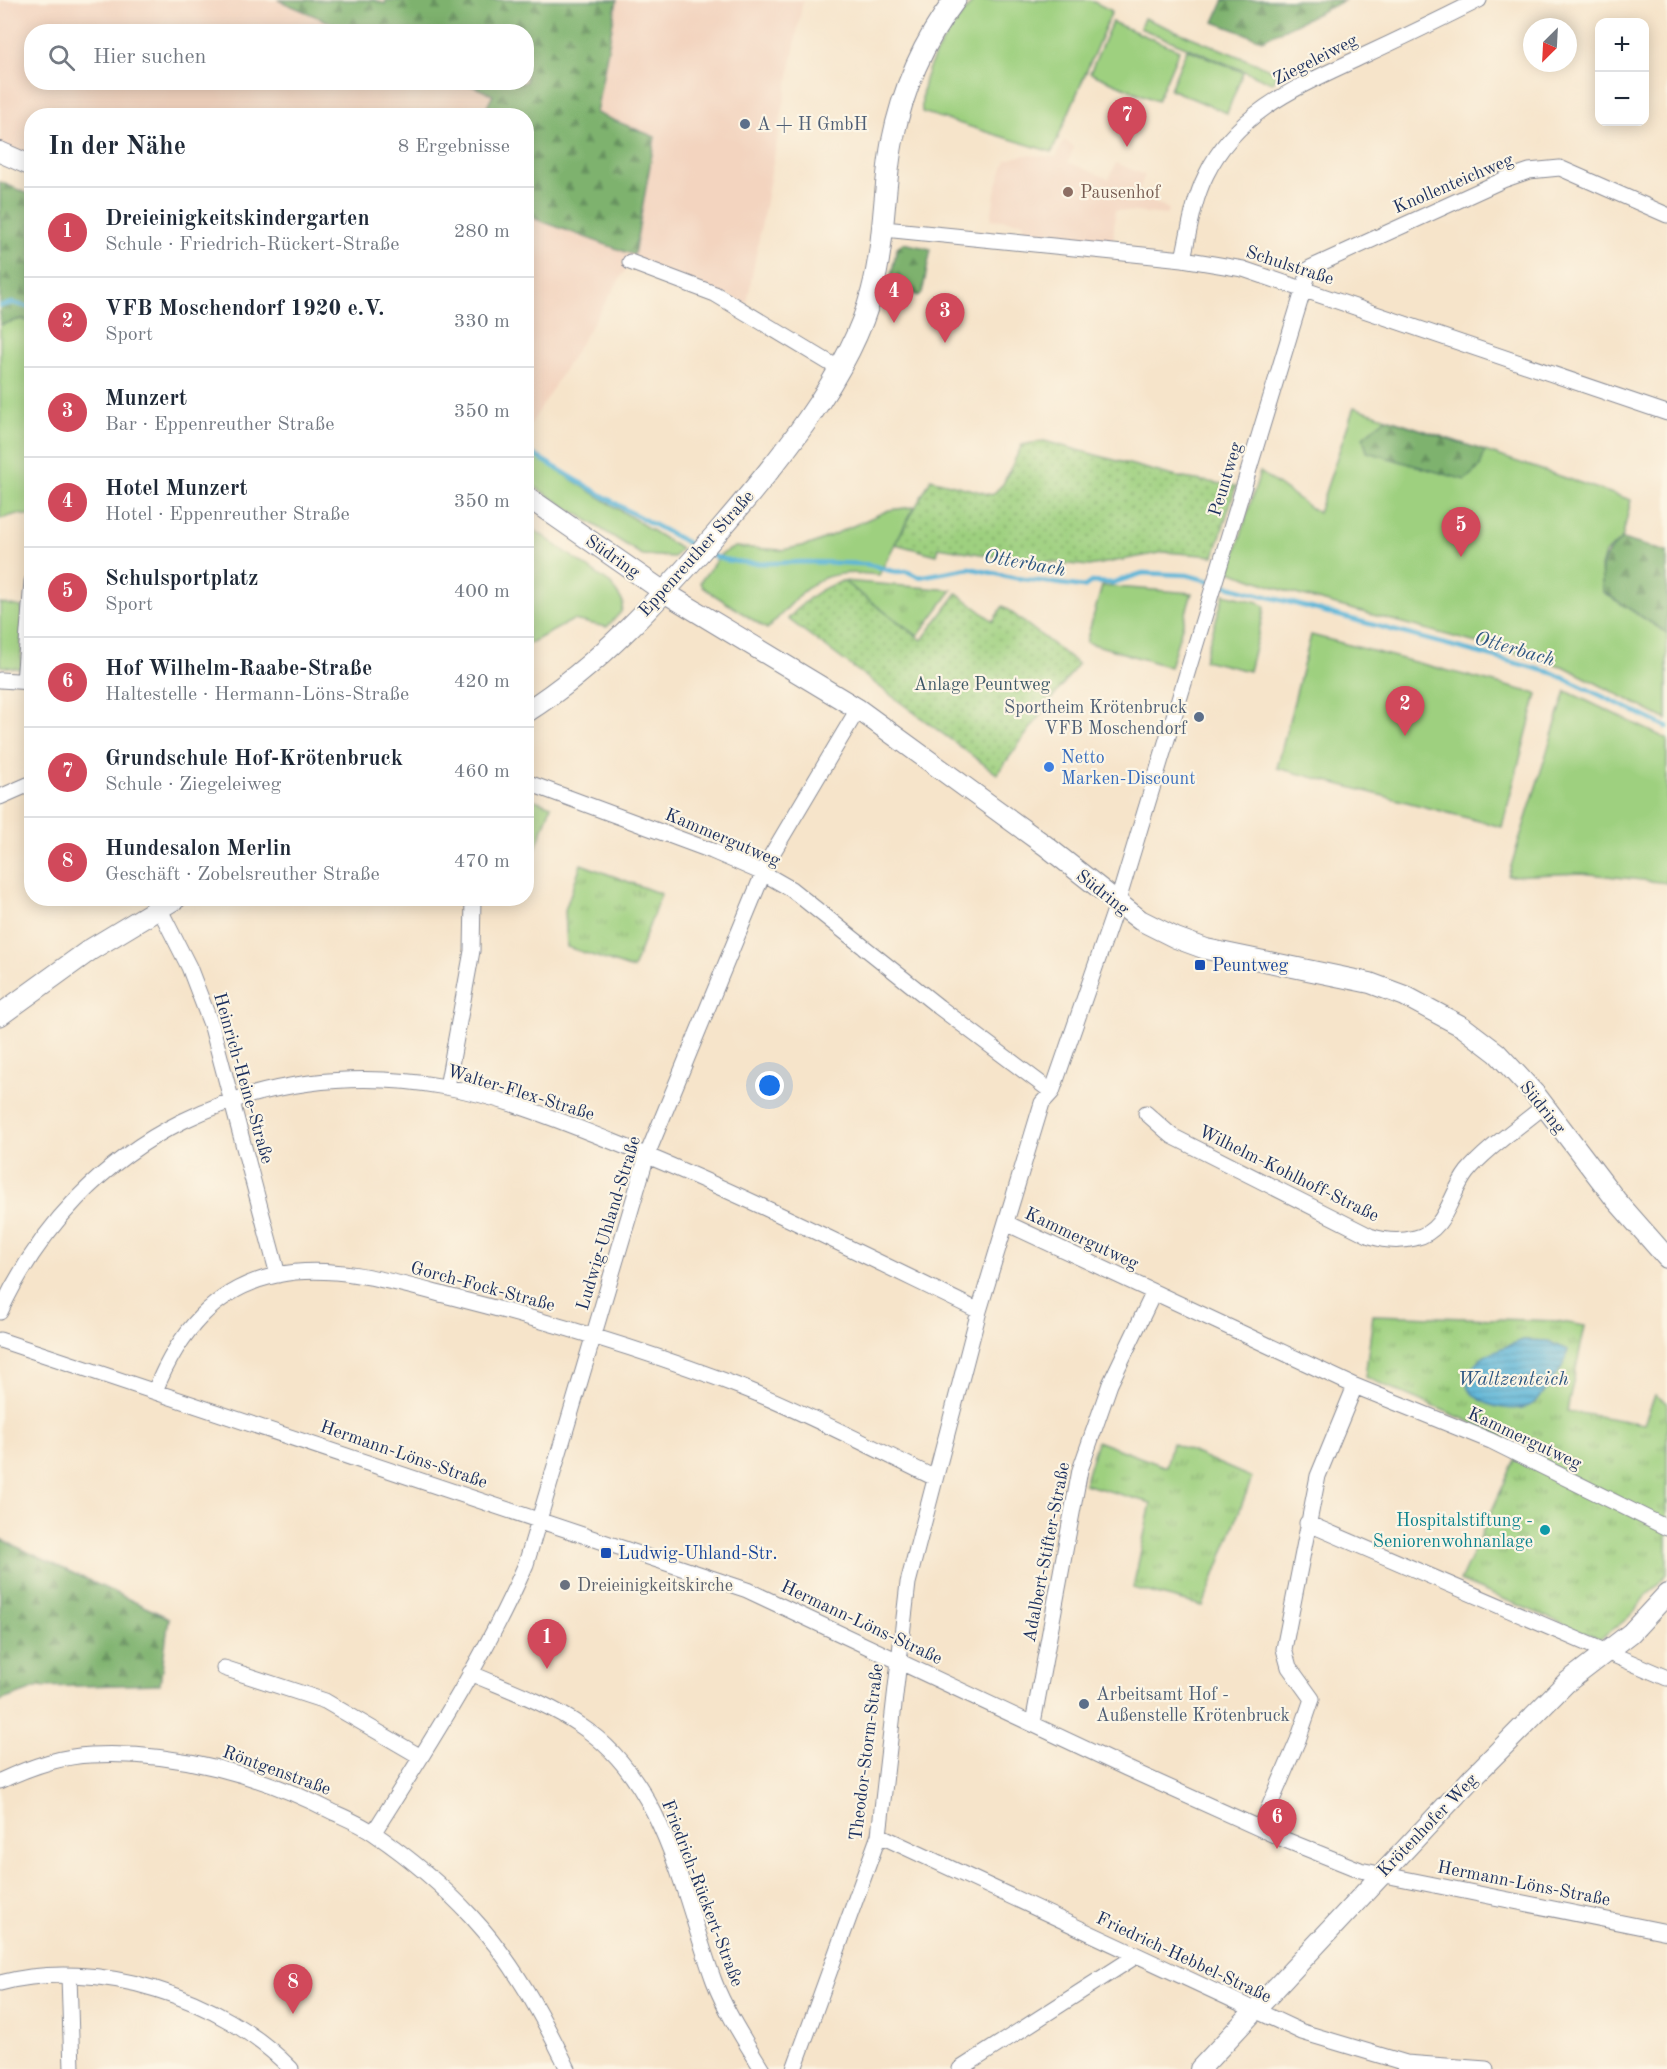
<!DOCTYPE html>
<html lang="de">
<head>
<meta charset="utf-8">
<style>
  :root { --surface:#fff; --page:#f2f2f3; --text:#1f2937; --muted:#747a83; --line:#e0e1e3; --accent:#d1495b }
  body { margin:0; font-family:"Old Standard TT",serif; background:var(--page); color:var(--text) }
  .controls { position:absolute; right:18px; top:18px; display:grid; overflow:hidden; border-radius:12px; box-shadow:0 3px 15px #0003 }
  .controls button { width:54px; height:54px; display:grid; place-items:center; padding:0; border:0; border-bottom:2px solid var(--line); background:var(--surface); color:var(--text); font:30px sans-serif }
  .compass { position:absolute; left:1523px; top:18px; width:54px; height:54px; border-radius:50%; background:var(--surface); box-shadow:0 3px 15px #0003; rotate:204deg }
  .you { position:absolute; left:770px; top:1086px; width:21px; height:21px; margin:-15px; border:4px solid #fff; border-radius:50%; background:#1a73e8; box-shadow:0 0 0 9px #1a73e833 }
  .badge { display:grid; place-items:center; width:39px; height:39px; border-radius:50%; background:var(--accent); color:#fff; font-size:20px; font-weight:700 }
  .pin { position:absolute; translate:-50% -50px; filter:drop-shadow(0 2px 3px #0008) }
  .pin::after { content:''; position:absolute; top:32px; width:21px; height:18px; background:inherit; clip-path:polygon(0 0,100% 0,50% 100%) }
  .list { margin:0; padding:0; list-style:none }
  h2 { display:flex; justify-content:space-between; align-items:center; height:78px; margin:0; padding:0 24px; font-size:26px }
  h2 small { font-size:20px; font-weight:400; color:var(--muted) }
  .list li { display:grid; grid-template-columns:39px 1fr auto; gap:18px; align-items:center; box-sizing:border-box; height:90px; padding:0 24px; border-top:2px solid var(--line) }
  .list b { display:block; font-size:22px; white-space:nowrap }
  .list p { margin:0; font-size:20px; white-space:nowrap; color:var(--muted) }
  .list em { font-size:20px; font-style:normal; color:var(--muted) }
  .icon { flex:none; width:33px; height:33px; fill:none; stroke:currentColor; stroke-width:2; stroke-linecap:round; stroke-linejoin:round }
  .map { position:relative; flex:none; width:1667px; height:2069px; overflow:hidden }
  .search { position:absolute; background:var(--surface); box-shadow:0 3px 15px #0003; left:24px; top:24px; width:510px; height:66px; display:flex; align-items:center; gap:15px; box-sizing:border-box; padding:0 21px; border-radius:24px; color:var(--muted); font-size:22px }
  .panel { position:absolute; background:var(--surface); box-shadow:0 3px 15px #0003; left:24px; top:108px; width:510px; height:798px; border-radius:24px }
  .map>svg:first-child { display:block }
  .built { fill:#f3d4bf }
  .grass { fill:#9ed07f; stroke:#5c806e; stroke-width:1.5 }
  .forest { fill:url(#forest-firs); stroke:#4c7066; stroke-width:1.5 }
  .park { fill:url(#park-tufts); stroke:#5c806e; stroke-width:1.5 }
  .garden { fill:url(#garden-dots); stroke:#5c806e; stroke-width:1.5 }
  .water { fill:url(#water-rules); stroke:#3b729b; stroke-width:1.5 }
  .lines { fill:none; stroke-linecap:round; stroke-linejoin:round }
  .stream { stroke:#5bb5d8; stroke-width:4.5 }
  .minor-casing { stroke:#888a94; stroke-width:17 }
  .tertiary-casing { stroke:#888a94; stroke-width:22 }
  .secondary-casing { stroke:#888a94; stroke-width:23 }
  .minor { stroke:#fff; stroke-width:15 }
  .tertiary { stroke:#fff; stroke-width:20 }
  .secondary { stroke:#fff; stroke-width:21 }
  .service-dot { fill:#5c6f8a; stroke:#fcf5e5; stroke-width:2 }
  .education-dot { fill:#8d6e63; stroke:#fcf5e5; stroke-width:2 }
  .shop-dot { fill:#3f7fe0; stroke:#fcf5e5; stroke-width:2 }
  .transit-dot { fill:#1a4fb4; stroke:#fcf5e5; stroke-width:2 }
  .culture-dot { fill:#0f9aa8; stroke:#fcf5e5; stroke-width:2 }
  .worship-dot { fill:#6b7280; stroke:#fcf5e5; stroke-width:2 }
  .labels { text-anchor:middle; stroke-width:4.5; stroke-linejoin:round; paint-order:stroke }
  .street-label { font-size:18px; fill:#1b2f5e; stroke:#fcf5e5 }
  .service-label { font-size:18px; fill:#4e5e75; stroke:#fcf5e5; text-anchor:start }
  .education-label { font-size:18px; fill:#785e54; stroke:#fcf5e5; text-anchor:start }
  .park-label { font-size:18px; fill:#3c5766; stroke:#fcf5e5 }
  .shop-label { font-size:18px; fill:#366cbe; stroke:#fcf5e5; text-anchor:start }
  .transit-label { font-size:18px; fill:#164399; stroke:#fcf5e5; text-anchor:start }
  .culture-label { font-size:18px; fill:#0d838f; stroke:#fcf5e5; text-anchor:end }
  .worship-label { font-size:18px; fill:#5b616d; stroke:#fcf5e5; text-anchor:start }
  .water-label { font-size:20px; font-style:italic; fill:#2e5783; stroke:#fcf5e5 }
</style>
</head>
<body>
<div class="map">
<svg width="1667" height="2069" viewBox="0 0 1667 2069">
  <defs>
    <pattern id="forest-firs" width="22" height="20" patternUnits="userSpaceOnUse" patternTransform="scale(1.5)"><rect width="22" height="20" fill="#7eb26e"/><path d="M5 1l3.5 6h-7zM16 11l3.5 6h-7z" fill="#66915e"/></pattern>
    <pattern id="park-tufts" width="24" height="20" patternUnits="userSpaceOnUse" patternTransform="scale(1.5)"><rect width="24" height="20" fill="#9ed07f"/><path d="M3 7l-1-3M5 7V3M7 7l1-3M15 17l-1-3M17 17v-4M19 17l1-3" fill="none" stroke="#80a96b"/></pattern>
    <pattern id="garden-dots" width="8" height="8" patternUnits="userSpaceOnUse" patternTransform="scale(1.5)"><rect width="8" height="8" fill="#9ed07f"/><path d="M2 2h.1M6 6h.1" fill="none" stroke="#80a96b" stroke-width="1.8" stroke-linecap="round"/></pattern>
    <pattern id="water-rules" width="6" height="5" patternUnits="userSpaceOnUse" patternTransform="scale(1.5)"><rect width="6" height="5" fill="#5bb5d8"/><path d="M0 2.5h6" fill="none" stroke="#4a94b2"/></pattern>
  </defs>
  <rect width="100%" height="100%" fill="#fcf5e5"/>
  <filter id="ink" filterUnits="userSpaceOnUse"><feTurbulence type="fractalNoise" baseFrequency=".0167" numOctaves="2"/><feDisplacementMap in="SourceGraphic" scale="12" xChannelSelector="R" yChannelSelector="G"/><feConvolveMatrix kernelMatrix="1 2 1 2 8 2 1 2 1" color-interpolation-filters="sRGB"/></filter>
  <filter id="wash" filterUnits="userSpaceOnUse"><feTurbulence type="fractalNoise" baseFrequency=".008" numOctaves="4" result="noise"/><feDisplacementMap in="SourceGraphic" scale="24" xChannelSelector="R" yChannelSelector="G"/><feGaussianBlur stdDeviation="1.35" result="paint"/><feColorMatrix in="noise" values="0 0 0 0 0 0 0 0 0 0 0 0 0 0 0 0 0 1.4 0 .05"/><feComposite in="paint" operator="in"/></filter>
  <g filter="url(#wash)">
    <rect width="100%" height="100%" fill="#f6e4ca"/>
    <path class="built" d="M0,0h278l72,31 -318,1v50h434l27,13 -10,21h-451l-1,50 -31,-17z
      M617,0h186l-56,303 -87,-33 -26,-14 -107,174v-214l107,39 21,-118 -59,-24z
      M1064,140l10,7 -6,15 41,17 7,-16 29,12 -5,12v9l29,13 -3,6 -51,-5 -2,35 -90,-9 1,-14 -33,-3 5,-32 10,-27 19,-5 31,2z"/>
    <path class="grass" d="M974,0h116l22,11 -60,141 -130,-40c-4,-44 26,-79 52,-112z
      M1144,18l133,54 -4,11 -133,-55z
      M1112,22l67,28 -22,51 -67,-28z
      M1187,49l56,23 -16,41 -57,-24z
      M21,319l10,3v194l-14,-2 -17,5v-194z
      M1354,407l277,93 -9,39 -17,14 -4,14 2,25 64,41v87l-102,-53 -277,-75 -58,-21 30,-99 58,41z
      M526,451h1l154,98 -7,8 -32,-2 -115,-73z
      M914,507l-35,68c-66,-9 -70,13 -112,54l-65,-42 -2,-5 21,-28 14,-7 47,3 30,-6 77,-34z
      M526,524l85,60 12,18 -2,10 -14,15 -34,-7 -46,25z
      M1102,586l90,7 -22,74 -84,-25z
      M1224,594l34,8 7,5 -16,64 -45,-11z
      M0,603l22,4 -1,62 -21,-3z
      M1311,635l226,59 -35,133 -225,-59z
      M1566,691l101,48v144l-86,-10 -73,3z
      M527,797l24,9 -16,45h-8z"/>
    <path class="forest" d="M278,0h96l11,4 1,-4h231l-21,113 59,24 -21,118 -107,-39 -1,-100 -43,-1 10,-20 -27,-12 60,-1v-50l-176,-1z
      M1224,0h121l-83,40 -48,-18z
      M0,182l31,13v127l-10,-3 -21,6z
      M903,243l28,6 -9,45 -4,2 -29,-11 8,-37z
      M1386,418l99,33 -5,16 -15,13 -98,-28 -4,-15z
      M1622,539l45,13v81l-64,-41c-3,-28 -3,-34 19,-53z
      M0,1539l169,79 -9,66 -121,3 -39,14z"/>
    <path class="park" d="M843,581l109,9 -34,46z
      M581,864l80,30 -28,75 -66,-22 -2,-37z
      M1373,1315l184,6 28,5 -18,85 77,13 11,-29 12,8v171l-43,47 -24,18 -140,-58 62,-137 -157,-67z
      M1097,1441l69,26 6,-24 80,35 -49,128 -70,-18 18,-85 -67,-19z"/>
    <path class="garden" d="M1044,441l133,36 59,9 -22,70 -49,-4 -76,14 -85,-8 -65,-11 -2,8 -42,-11 36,-65 61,16 11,-11 19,-39z
      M843,581l79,59 35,-47 36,28 10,-15 75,58 -81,110 -209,-155c17,-19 31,-31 55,-38z"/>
    <path class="water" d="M1523,1340l24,1 21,9c-3,14 -9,22 -17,33 -5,7 -14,20 -22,23 -28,11 -85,-13 -52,-44 12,-11 32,-16 46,-22z"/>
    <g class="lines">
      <path class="stream" d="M0,306l13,-3 19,5
        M526,450l104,62 67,36
        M707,553c27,14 66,10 95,9 20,0 40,1 60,2 15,0 30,11 44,7l13,6 50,-9 47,10 68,9 7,-5 21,1 31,-10 44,2 366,98 114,54"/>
    </g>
  </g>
  <g filter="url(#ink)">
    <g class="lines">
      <g class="minor-casing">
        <path id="minor" d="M884,229l299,30 60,10 424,144
          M1183,259c6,-27 10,-58 23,-84 31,-65 96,-90 157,-119 39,-18 78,-37 116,-56
          M630,262l85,32 123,74
          M0,680l32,2
          M24,682l8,-101
          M526,782l186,69 51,22 28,16 148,118 113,85
          M0,797l32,-14
          M154,898l35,69 23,60 66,248
          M447,1087l25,-136 1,-53
          M1146,1113l26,23 198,100c15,5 30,6 45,2 32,-7 34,-43 52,-66 19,-23 53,-46 77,-66
          M1006,1223l349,163 136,55 176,87
          M0,1312c81,-175 257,-259 446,-225 56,10 112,33 165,54 126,50 246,111 368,170
          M0,1340l747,250 379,178 157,71 77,31 307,62
          M155,1391c23,-57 59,-103 122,-116 57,-12 121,8 175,22 99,25 199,55 294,92 65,26 127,59 189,89
          M1307,1523l360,155
          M224,1668l101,33 96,56
          M470,1673c37,16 77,30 111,53 84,55 101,168 133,255 12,31 31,60 48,88
          M1033,1723l47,-253 30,-86 43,-90
          M0,1781c28,-13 59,-25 91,-26 85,-4 169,19 244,58 13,6 28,12 40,21 35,24 68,52 96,82 42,45 71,99 97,153
          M1260,1828l38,-88 14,-41 -23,-32 -5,-18 34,-173 37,-90
          M374,1832c54,-86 111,-174 152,-268l121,-409 122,-296 89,-150
          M879,1835l423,197 104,31 80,6
          M69,1976l3,93
          M0,1983c98,-26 222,14 291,86
          M794,2069l85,-234 29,-252 71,-272 63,-208 10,-11 65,-188 193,-636 193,-88 26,-9 31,-3 107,47
          M960,2069l176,-113"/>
      </g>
      <g class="tertiary-casing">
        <path id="tertiary" d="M0,152l32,14
          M526,496l138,96 194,117 188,137 94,74 36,18 30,11 164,34 35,13 58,31 34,26 39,42 80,105 51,58
          M1200,2069l272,-291 94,-95 65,-50 36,-39"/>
      </g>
      <g class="secondary-casing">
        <path id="secondary" d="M526,712c74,-47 134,-114 191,-179 56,-65 134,-157 155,-242 13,-49 11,-99 20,-148 10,-51 31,-101 63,-143
          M0,1015l90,-65 86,-52"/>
      </g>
      <use href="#minor" class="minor"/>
      <use href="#tertiary" class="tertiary"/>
      <use href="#secondary" class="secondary"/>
    </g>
  </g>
  <g class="service-dot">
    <circle cx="745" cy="124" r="6"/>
    <circle cx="1199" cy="717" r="6"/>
    <circle cx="1084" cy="1704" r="6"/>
  </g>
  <circle class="education-dot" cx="1068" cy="192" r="6"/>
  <circle class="shop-dot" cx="1049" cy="767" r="6"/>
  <g class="transit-dot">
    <rect x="1194" y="959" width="12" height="12" rx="3"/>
    <rect x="600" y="1547" width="12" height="12" rx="3"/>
  </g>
  <circle class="culture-dot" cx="1545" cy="1530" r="6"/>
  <circle class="worship-dot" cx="565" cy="1585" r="6"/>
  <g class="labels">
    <g class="street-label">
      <text transform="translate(1315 59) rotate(-27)" y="6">Ziegeleiweg</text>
      <text transform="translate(1453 183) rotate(-23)" y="6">Knollenteichweg</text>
      <text transform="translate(1290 265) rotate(18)" y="6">Schulstraße</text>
      <text transform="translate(1225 479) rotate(-73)" y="6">Peuntweg</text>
      <text transform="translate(696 553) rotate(-48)" y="6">Eppenreuther Straße</text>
      <text transform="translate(613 556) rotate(35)" y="6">Südring</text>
      <text transform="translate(723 837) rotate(23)" y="6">Kammergutweg</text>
      <text transform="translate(1103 892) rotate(38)" y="6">Südring</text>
      <text transform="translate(244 1078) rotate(74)" y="6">Heinrich-Heine-Straße</text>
      <text transform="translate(521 1092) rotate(17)" y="6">Walter-Flex-Straße</text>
      <text transform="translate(1543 1107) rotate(51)" y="6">Südring</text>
      <text transform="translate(1289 1173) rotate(26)" y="6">Wilhelm-Kohlhoff-Straße</text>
      <text transform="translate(608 1223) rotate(-73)" y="6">Ludwig-Uhland-Straße</text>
      <text transform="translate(1082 1238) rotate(25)" y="6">Kammergutweg</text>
      <text transform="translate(483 1286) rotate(15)" y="6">Gorch-Fock-Straße</text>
      <text transform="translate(1525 1438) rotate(25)" y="6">Kammergutweg</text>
      <text transform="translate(404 1454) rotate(19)" y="6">Hermann-Löns-Straße</text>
      <text transform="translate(1046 1552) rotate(-79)" y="6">Adalbert-Stifter-Straße</text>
      <text transform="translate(862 1622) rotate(25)" y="6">Hermann-Löns-Straße</text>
      <text transform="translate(866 1752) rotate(-83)" y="6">Theodor-Storm-Straße</text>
      <text transform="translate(277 1770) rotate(20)" y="6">Röntgenstraße</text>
      <text transform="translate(1427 1825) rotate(-46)" y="6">Krötenhofer Weg</text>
      <text transform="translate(1524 1883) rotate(11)" y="6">Hermann-Löns-Straße</text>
      <text transform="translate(703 1893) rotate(69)" y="6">Friedrich-Rückert-Straße</text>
      <text transform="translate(1184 1957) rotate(25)" y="6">Friedrich-Hebbel-Straße</text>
    </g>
    <g class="service-label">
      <text x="757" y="130">A + H GmbH</text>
      <text x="1187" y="713" text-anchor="end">Sportheim Krötenbruck<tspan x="1187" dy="21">VFB Moschendorf</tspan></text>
      <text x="1096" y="1700">Arbeitsamt Hof -<tspan x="1096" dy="21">Außenstelle Krötenbruck</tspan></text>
    </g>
    <g class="education-label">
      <text x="1080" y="198">Pausenhof</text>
    </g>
    <g class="park-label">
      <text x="982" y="690">Anlage Peuntweg</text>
    </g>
    <g class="shop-label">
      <text x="1061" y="763">Netto<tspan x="1061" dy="21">Marken-Discount</tspan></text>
    </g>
    <g class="transit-label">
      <text x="1212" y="971">Peuntweg</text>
      <text x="618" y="1559">Ludwig-Uhland-Str.</text>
    </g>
    <g class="culture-label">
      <text x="1533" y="1526">Hospitalstiftung -<tspan x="1533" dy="21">Seniorenwohnanlage</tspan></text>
    </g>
    <g class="worship-label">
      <text x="577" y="1591">Dreieinigkeitskirche</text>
    </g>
    <g class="water-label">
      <text transform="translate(1025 562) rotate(10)" y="7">Otterbach</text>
      <text transform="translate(1515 648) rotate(16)" y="7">Otterbach</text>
      <text x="1513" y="1385">Waltzenteich</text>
    </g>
  </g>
</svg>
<div class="controls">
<button>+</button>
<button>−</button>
</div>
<svg class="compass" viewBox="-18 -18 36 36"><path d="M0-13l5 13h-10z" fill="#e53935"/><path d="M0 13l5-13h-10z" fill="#747a83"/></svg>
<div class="you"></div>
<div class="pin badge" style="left:547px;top:1669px">1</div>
<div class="pin badge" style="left:1405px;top:736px">2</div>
<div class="pin badge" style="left:945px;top:343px">3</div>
<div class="pin badge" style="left:894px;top:323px">4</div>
<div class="pin badge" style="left:1461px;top:557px">5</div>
<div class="pin badge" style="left:1277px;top:1849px">6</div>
<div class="pin badge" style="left:1127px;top:147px">7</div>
<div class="pin badge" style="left:293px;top:2014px">8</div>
<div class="search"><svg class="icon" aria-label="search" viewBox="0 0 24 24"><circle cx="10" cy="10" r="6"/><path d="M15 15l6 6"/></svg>Hier suchen</div>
<section class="panel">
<h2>In der Nähe<small>8 Ergebnisse</small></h2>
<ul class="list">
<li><span class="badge">1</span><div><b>Dreieinigkeitskindergarten</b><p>Schule · Friedrich-Rückert-Straße</p></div><em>280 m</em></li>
<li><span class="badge">2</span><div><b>VFB Moschendorf 1920 e.V.</b><p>Sport</p></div><em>330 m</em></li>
<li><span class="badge">3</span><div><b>Munzert</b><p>Bar · Eppenreuther Straße</p></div><em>350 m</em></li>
<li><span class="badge">4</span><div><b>Hotel Munzert</b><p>Hotel · Eppenreuther Straße</p></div><em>350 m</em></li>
<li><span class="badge">5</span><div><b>Schulsportplatz</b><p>Sport</p></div><em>400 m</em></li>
<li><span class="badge">6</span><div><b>Hof Wilhelm-Raabe-Straße</b><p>Haltestelle · Hermann-Löns-Straße</p></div><em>420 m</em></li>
<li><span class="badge">7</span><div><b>Grundschule Hof-Krötenbruck</b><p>Schule · Ziegeleiweg</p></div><em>460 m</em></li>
<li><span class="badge">8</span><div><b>Hundesalon Merlin</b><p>Geschäft · Zobelsreuther Straße</p></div><em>470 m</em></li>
</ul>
</section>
</div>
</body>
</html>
